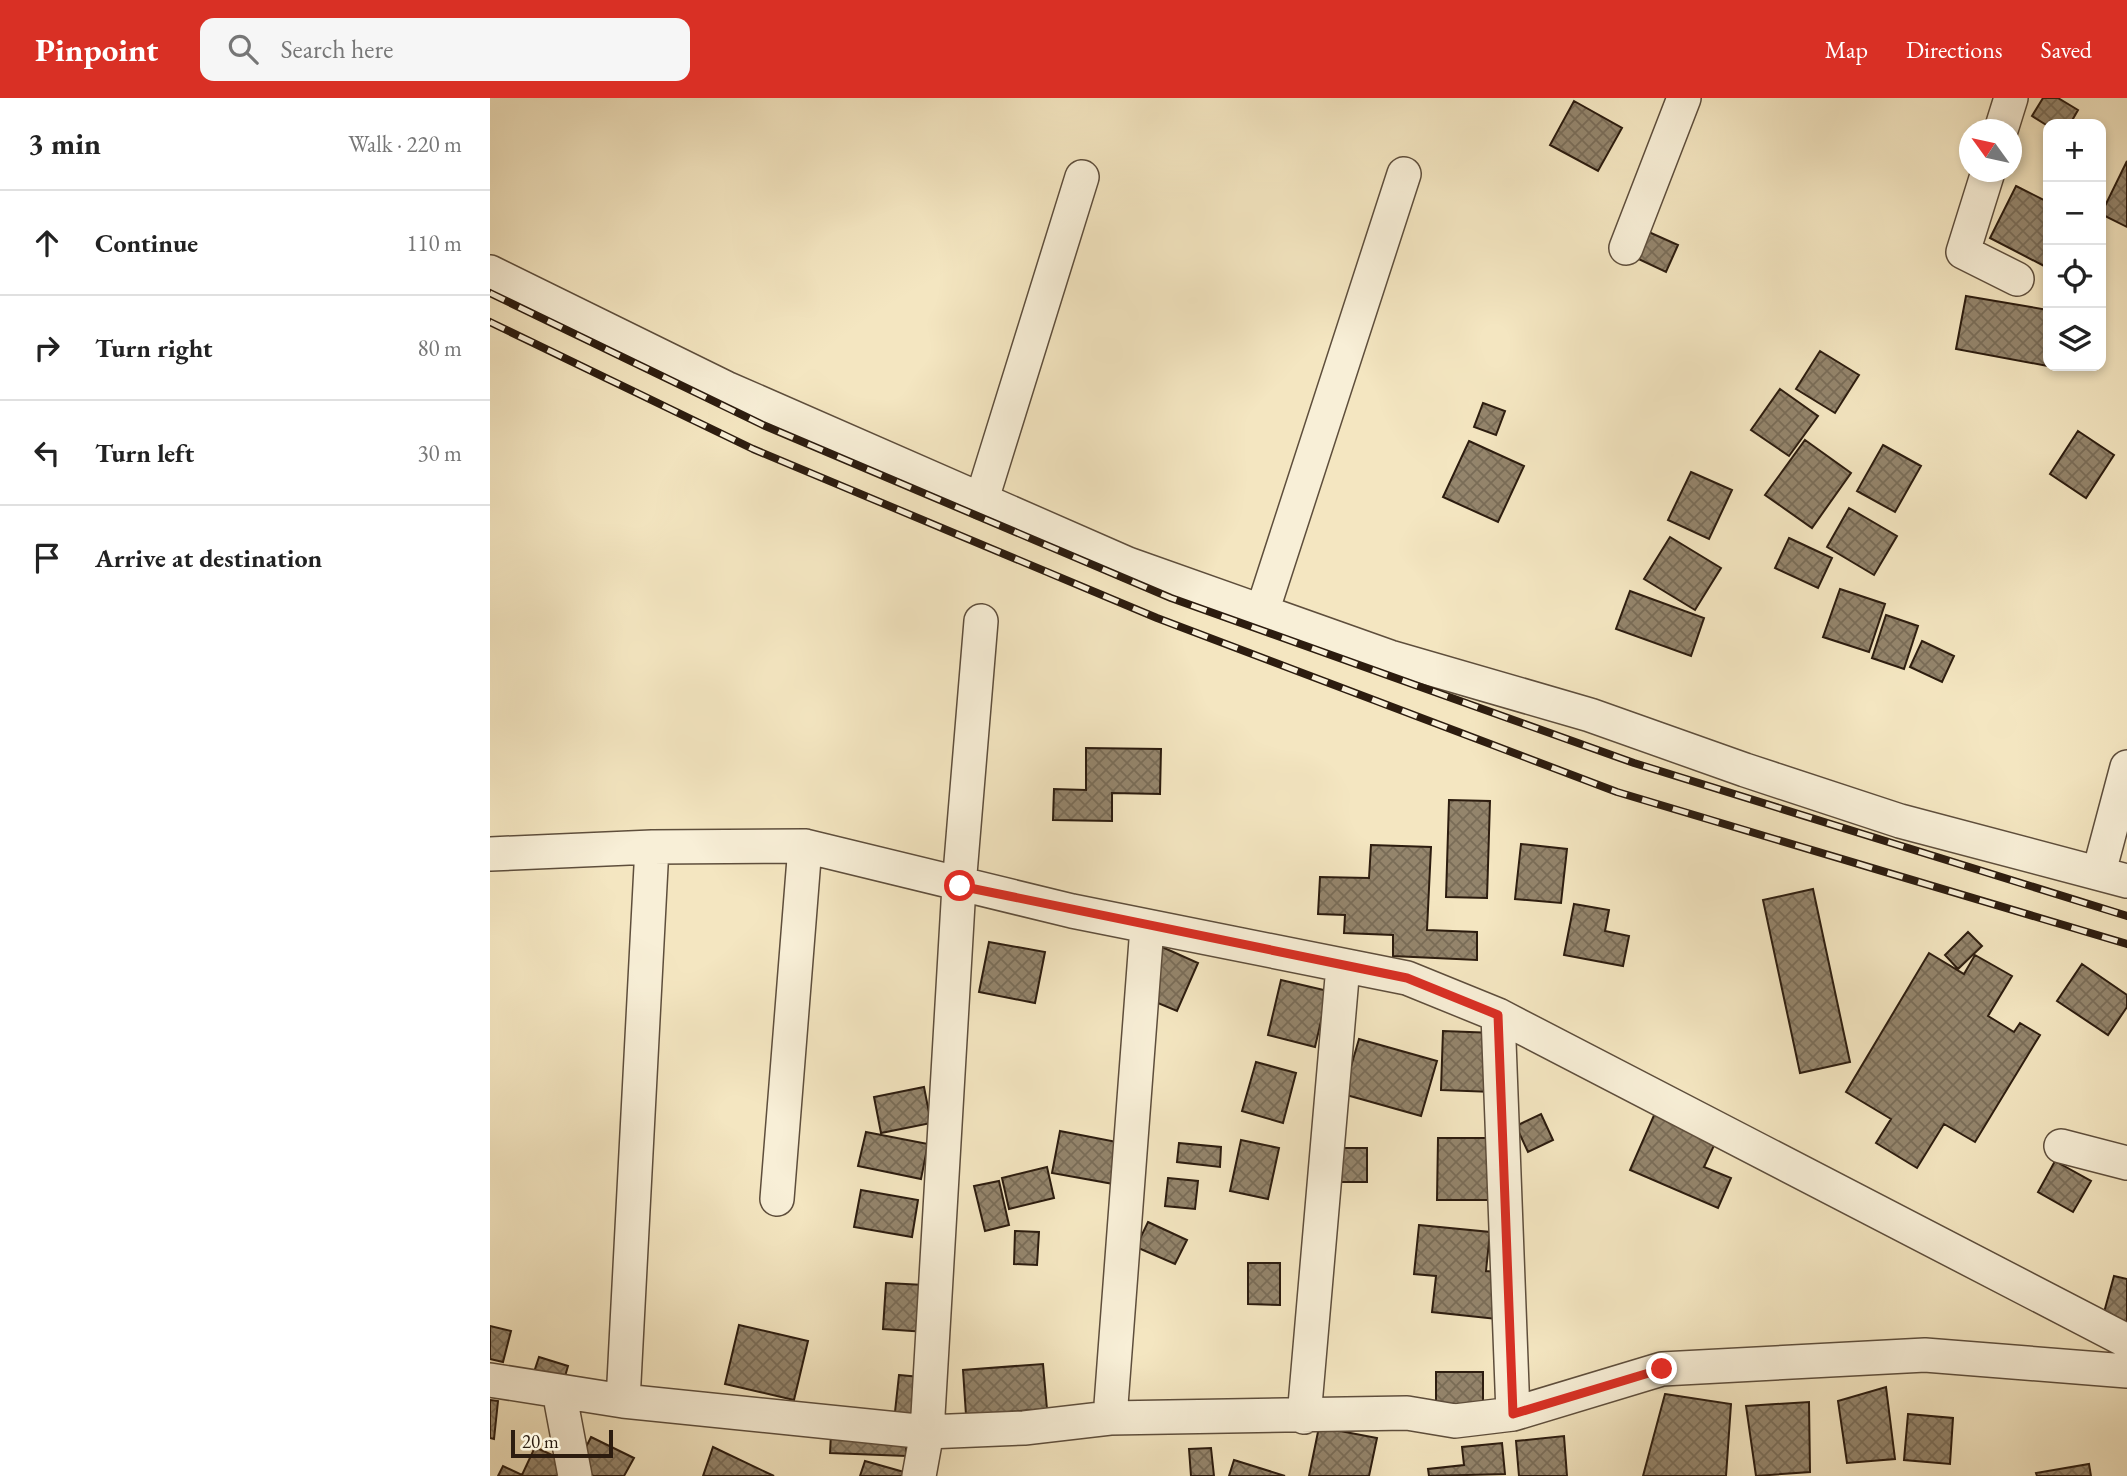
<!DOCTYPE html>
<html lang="en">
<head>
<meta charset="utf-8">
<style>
  :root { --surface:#fff; --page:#f6f6f6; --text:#222; --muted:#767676; --line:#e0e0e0; --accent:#d93025 }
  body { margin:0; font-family:"EB Garamond",serif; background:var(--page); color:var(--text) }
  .controls { position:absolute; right:21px; top:21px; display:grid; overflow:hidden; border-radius:14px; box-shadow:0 4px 10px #0003 }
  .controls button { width:63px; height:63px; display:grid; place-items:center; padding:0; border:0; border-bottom:2px solid var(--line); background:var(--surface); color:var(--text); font:35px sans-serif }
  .compass { position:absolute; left:1469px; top:21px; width:63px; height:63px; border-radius:50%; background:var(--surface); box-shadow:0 4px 10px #0003; rotate:303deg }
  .scale { position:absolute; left:21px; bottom:18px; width:102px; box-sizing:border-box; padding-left:7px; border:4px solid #2c1c0f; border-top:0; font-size:19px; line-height:24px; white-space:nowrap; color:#2c1c0f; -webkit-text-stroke:5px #f8efd7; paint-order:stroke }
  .stop { position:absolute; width:21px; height:21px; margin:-16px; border:5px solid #d93025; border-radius:50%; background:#fff }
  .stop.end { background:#d93025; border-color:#fff; box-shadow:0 2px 7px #0008 }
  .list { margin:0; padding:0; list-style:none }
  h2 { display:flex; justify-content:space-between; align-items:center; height:91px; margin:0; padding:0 28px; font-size:30px }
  h2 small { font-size:23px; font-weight:400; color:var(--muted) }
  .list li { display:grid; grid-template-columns:46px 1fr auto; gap:21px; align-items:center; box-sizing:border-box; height:105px; padding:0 28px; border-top:2px solid var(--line) }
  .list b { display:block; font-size:26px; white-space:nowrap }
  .list em { font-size:23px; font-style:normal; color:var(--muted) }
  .icon { flex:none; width:38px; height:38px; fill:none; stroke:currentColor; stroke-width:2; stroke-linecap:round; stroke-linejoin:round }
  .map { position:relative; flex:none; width:1637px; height:1378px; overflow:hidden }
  header { display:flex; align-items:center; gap:42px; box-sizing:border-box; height:98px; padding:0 35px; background:var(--accent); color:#fff }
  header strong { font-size:33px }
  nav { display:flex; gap:38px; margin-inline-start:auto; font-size:24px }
  .search { width:490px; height:63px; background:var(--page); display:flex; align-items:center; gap:18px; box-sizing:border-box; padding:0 24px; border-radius:14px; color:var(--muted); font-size:26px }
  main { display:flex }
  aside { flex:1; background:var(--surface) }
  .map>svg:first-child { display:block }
  .building { fill:url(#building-cross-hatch); stroke:#2c1c0f; stroke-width:2 }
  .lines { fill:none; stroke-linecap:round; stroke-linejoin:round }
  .minor-casing { stroke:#5e4e3c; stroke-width:36 }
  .minor { stroke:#f8efd7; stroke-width:33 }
  .rail-casing { stroke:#2c1c0f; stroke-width:8 }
  .rail { stroke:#f8efd7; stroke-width:5; stroke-dasharray:16; stroke-linecap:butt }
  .route { stroke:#d93025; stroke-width:9 }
</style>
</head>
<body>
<header>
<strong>Pinpoint</strong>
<div class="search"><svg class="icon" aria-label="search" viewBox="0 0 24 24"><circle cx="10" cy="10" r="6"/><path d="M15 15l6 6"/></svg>Search here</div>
<nav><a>Map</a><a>Directions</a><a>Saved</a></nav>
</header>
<main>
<aside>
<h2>3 min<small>Walk · 220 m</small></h2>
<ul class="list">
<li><svg class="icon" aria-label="ahead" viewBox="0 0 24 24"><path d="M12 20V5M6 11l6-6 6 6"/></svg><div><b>Continue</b></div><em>110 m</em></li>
<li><svg class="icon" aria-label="right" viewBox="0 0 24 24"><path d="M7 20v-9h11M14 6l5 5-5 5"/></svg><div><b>Turn right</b></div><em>80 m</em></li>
<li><svg class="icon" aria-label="left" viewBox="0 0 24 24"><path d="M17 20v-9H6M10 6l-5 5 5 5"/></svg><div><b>Turn left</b></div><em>30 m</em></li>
<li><svg class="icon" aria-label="arrive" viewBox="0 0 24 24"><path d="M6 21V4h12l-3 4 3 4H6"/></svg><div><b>Arrive at destination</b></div></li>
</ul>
</aside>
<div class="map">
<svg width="1637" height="1378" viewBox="0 0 1637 1378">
  <defs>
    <pattern id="building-cross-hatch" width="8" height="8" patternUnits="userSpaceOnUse" patternTransform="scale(1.75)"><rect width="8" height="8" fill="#94856c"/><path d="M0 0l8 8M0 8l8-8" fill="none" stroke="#796c57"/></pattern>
  </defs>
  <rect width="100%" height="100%" fill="#f4e6c1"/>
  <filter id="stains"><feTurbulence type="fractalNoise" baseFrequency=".00286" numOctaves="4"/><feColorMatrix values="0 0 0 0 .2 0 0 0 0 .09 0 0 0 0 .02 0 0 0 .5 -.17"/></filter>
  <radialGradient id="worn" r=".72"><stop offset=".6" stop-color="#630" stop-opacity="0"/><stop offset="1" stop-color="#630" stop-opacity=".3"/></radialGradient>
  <path class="building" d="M1553,0h15l20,12 -8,14 -22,2 -16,-10z
    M1084,3l48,27 -24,43 -48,-26z
    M1637,63v66l-26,-13z
    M1526,88l32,16v66l-58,-30z
    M1152,131l36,16 -12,27 -36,-17z
    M1476,198l82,14v56l5,1 -97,-18z
    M1330,253l39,24 -24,38 -39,-24z
    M1290,291l38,27 -29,40 -38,-26z
    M993,305l22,8 -9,24 -22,-8z
    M1588,333l36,24 -28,43 -36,-24z
    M1315,342l46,33 -39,55 -47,-33z
    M979,343l55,25 -26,56 -55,-25z
    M1393,347l38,21 -26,46 -38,-21z
    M1201,374l41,18 -23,49 -41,-19z
    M1359,410l48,28 -23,39 -47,-28z
    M1180,439l51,31 -26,42 -51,-31z
    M1299,440l43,20 -14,30 -43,-20z
    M1350,491l45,15 -16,48 -46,-15z
    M1140,493l74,27 -13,38 -75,-27z
    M1396,517l32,11 -14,43 -32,-11z
    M1432,543l32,15 -12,26 -32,-15z
    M596,650l75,1 -1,45 -48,-1v28l-59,-1 1,-31 32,1z
    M959,702l41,1 -3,97 -41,-1z
    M1031,746l46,5 -6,54 -46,-4z
    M881,747l60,2 -4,83 50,2v28l-84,-4v-21l-49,-2 1,-18 -27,-1 2,-37 49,1z
    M1323,791l37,173 -50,11 -37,-173z
    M1084,806l35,6 -4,21 24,5 -6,30 -59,-11z
    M1478,834l14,14 -24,23 -13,-14z
    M499,844l56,10 -10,51 -56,-11z
    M672,849l36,16 -21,48 -36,-15z
    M1439,855l35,21 11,-19 37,21 -24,40 26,16 6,-9 20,12 -65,107 -31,-18 -27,44 -41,-25 15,-24 -45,-27z
    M1592,866l45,31v12l-19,28 -51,-34z
    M791,882l47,11 -13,56 -47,-12z
    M953,933l52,2 -2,59 -52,-2z
    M869,941l78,22 -16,55 -78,-22z
    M766,964l40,11 -13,50 -41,-12z
    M434,989l7,36 -50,10 -7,-36z
    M1165,1015l62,26 -13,28 27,11 -13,30 -88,-38z
    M1051,1016l12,26 -25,12 -12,-26z
    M570,1033l67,13 -8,41 -67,-12z
    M376,1034l62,12 -7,35 -63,-13z
    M948,1040h54v62h-55z
    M751,1042l38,8 -11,51 -38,-8z
    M689,1045l42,4 -1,20 -43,-5z
    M844,1050h33v34h-33z
    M1565,1063l36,20 -18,31 -35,-20z
    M557,1069l7,31 -45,11 -7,-31z
    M678,1080l30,3 -3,28 -30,-3z
    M509,1083l10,44 -24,6 -11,-45z
    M371,1092l57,10 -6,37 -58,-10z
    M658,1124l39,18 -12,24 -39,-17z
    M929,1127l71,7 -4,39 25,2 -5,47 -74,-8 4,-36 -22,-2z
    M525,1133l24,1 -2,33 -23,-1z
    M758,1165h32v42l-32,-1z
    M1624,1178l13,3v43l-24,-6z
    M396,1185l58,3 -3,47 -58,-4z
    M249,1227l69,16 -14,59 -69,-16z
    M0,1228l21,5 -8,31 -13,-3z
    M49,1259l29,9 -6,21 -30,-9z
    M553,1266l4,45 -81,6 -3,-45z
    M946,1274h47v33h-47z
    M409,1277l32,3 -4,38 -32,-4z
    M1396,1289l9,72 -48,4 -9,-62z
    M1175,1296l66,10 -5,72h-83z
    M0,1302l8,1 -4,38 -4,-1z
    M1319,1304l1,70 -54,4 -10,-70z
    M1418,1316l45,4 -3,46 -46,-4z
    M829,1329l58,11 -8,38h-60z
    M341,1336l75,3v19l-76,-3z
    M1074,1338l3,40h-48l-3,-35z
    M101,1339l43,21 -10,18h-31l-17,-9z
    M1012,1345l3,31 -76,2 -1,-7 36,-4 -2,-18z
    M45,1349l36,17 -6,12h-67l5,-10 19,9z
    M223,1349l61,29h-71z
    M721,1350l3,28h-23l-2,-27z
    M744,1362l51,16h-56z
    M375,1363l39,11 -1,4h-43z
    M1599,1366l2,12h-54l-1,-3z"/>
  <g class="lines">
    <g class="minor-casing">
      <path id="minor" d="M1511,32l10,-32
        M1498,74l-25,80 54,27
        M1136,150l58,-150
        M0,174l236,116 402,176 262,93 200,58 155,55 155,51 227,60
        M491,404l101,-325
        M772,514l142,-438
        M0,756l162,-7 153,-1 267,65 335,67 91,37 629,326
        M1609,774l28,-105
        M1008,917l15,399
        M1571,1048l66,17
        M287,1101l28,-353
        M0,1282l133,21 304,31 97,-4 86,-10 297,-5 48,8 58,-7 149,-45 263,-14 202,16
        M69,1293l16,85
        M133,1303l29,-554
        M814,1319l39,-451
        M620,1320l37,-491
        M429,1378l8,-44 32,-546 22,-265"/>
    </g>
    <use href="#minor" class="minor"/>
    <g class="rail-casing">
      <path id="rail" d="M0,195l273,132 408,173 463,165 493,153
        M0,224l263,127 404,169 460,174 510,152"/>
    </g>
    <use href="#rail" class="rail"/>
  </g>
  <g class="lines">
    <path class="route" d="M470,788l447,92 91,37 15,399 149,-45"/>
  </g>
  <rect width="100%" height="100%" filter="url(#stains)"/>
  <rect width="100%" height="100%" fill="url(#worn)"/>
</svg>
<div class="controls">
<button>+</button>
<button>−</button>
<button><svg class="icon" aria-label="locate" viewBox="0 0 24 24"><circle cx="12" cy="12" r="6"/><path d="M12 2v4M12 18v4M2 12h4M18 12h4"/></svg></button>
<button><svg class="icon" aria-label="layers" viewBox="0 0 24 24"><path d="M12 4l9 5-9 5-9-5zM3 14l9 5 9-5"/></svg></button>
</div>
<svg class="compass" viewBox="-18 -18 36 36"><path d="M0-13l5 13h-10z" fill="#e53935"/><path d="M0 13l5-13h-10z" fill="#767676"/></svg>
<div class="scale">20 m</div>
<div class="stop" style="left:470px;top:788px"></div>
<div class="stop end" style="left:1172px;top:1271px"></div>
</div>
</main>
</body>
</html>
